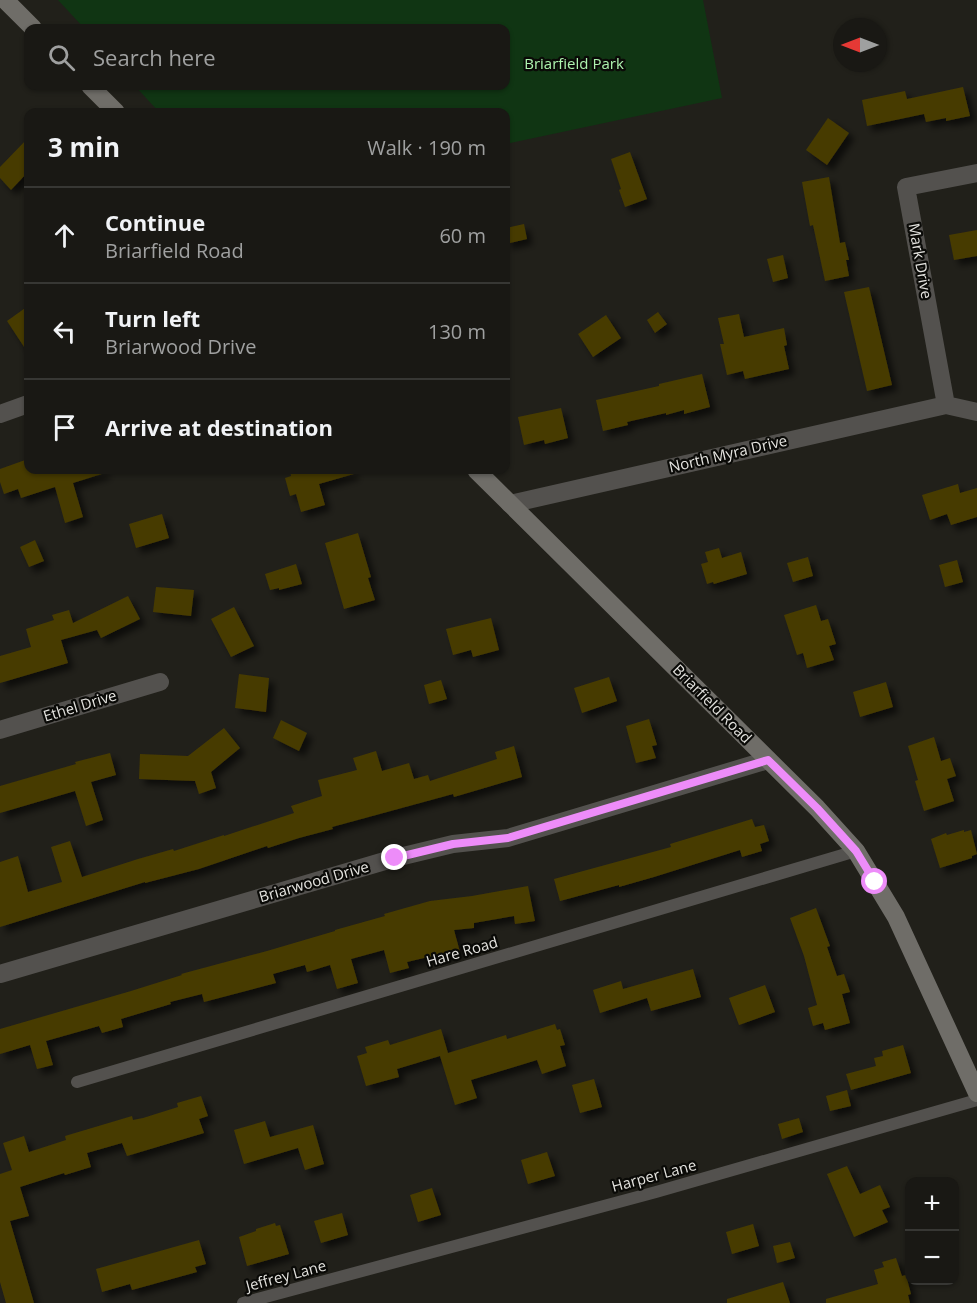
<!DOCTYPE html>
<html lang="en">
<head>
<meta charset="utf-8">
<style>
  :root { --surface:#191814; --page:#22211d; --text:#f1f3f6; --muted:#9fa0a0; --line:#373734 }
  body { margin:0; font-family:"Open Sans",sans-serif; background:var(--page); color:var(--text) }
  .controls { position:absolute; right:18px; bottom:18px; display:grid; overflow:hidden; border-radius:12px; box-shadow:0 2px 4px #0004 }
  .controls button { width:54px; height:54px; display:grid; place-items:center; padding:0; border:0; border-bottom:2px solid var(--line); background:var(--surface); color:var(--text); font:30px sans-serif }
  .compass { position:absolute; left:833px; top:18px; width:54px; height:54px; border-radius:50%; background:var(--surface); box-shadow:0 2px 4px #0004; rotate:270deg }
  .stop { position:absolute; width:18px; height:18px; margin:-14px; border:4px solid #ed8cf9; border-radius:50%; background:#fff }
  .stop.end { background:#ed8cf9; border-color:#fff; box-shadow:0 2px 6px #0008 }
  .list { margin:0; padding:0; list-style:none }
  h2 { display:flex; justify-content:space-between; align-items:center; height:78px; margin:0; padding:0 24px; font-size:26px }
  h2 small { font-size:20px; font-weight:400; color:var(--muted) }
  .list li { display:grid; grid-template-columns:39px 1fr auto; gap:18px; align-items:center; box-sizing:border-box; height:96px; padding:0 24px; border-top:2px solid var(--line) }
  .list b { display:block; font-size:22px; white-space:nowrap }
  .list p { margin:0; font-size:20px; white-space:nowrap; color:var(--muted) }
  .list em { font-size:20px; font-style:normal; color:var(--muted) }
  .icon { flex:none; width:33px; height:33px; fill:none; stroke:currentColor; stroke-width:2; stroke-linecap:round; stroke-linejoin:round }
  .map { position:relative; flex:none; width:977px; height:1303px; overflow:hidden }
  .search { position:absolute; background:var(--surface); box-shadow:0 2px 4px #0004; left:24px; top:24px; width:486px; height:66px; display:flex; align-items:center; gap:15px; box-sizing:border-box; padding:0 21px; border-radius:12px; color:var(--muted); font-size:22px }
  .panel { position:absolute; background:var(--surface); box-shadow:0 2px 4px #0004; left:24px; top:108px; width:486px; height:366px; border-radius:12px }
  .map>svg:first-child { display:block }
  .green { fill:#103513 }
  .building { fill:#473b06; filter:url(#shadow) }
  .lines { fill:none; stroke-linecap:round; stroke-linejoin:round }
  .service { stroke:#53514e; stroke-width:12 }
  .minor { stroke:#53514e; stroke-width:18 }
  .secondary { stroke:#6f6d68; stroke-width:18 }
  .route { stroke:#ed8cf9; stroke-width:8 }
  .labels { text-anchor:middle; stroke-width:4.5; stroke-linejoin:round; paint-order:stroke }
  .park-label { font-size:15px; fill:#aef4af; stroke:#0a0a07 }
  .street-label { font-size:15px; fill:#e4e3df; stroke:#0a0a07 }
</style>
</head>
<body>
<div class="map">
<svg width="977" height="1303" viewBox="0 0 977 1303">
  <defs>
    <filter id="shadow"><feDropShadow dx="5.5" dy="5.5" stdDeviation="3" flood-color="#0009"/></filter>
  </defs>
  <rect width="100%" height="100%" fill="#21201a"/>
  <path class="green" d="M58,0h645l19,98 -216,46v-32h-347l-24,-26h371v-58h-422z"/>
  <path class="building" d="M963,87l7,29 -24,5v-3l-20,4 -2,-8 -57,12 -5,-26 43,-9 2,8z
    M828,118l21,15 -22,32 -21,-15z
    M28,138v34l-17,18 -11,-12v-11z
    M630,152l17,47 -22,8 -6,-17 2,-1 -10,-30z
    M829,177l11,66 5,-1 4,18h-3l3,16 -24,5 -12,-56 -3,1 -8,-44z
    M524,224l3,15 -21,5v-16z
    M977,230v26l-23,4 -5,-25z
    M783,255l5,23 -15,4 -6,-23z
    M869,287l23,98 -25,6 -23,-99z
    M28,306v47l-21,-32z
    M658,312l9,12 -12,9 -8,-13z
    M739,314l5,23 40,-9 3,17 -3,1 5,23 -44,10 -2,-8 -16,4 -7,-31h4l-6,-26z
    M606,315l15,23 -28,19 -15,-23z
    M702,374l8,33 -26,7v-4l-18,5v-2l-39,9 1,3 -25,6 -7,-31 63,-14v-2z
    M561,408l7,30 -23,6 -1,-4 -20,5 -6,-28z
    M28,459v11h77v3l-32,10 10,34 -18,6 -10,-36 -34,11 -3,-9 -14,5 -4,-12v-13z
    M290,470h63l1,4 -35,10 6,21 -24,7 -5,-18 -6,2 -5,-18 6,-2z
    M958,484l2,9 17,-5v29l-26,8 -4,-11 -17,6 -8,-25z
    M162,514l7,24 -33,10 -7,-24z
    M358,533l13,44 -3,1 7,22 -31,9 -19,-66z
    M35,540l9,21 -15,6 -9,-20z
    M719,548l3,10 19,-6 6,22 -33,10 -1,-2 -6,2 -6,-20 7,-2 -3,-10z
    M808,557l5,19 -20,6 -6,-19z
    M957,560l6,22 -18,5 -6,-22z
    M296,564l6,20 -23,6v-2l-9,2 -5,-16z
    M156,587l38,3 -3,26 -38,-4z
    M128,596l12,23 -39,19 -4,-8 -36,10 7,23 -68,20v-27l31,-9 -5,-18 28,-9 -2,-5 17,-5 4,13z
    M816,605l5,16 7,-2 8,25 -7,2 5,14 -27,8 -4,-15 -6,2 -13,-40z
    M234,607l20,39 -23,11 -20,-38z
    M491,618l8,32 -26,7 -2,-7 -18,5 -7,-26z
    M239,674l30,4 -3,34 -31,-4z
    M609,677l8,24 -35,12 -8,-25z
    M441,680l6,19 -18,5 -5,-19z
    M886,682l7,25 -33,10 -7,-25z
    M649,719l8,26 -5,1 4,12 -20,5 -10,-37z
    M281,720l26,13 -8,18 -26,-13z
    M224,728l16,20 -29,24 5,16 -17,6 -4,-13 -56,-2 1,-25 48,2z
    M934,737l7,24 9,-3 6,18 -9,3 7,22 -30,10 -9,-30 3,-1 -10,-34z
    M514,746l8,31 -68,20 -1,-3 -121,33 1,2 -34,9 -31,10 -1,-2 -68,23 -54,14v-1l-145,45v-65l18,-6 10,36 34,-10 -11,-35 19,-6 12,36 56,-18 35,-10 1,2 50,-16v1l70,-23 -3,-7 31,-10 -4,-16 39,-10 -4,-12 23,-7 6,20 27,-8 5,16 14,-4 2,6 67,-22 -2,-7z
    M110,753l6,22 -25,7 12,38 -17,6 -11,-35 -75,22v-27l76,-22 -1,-2z
    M752,819l3,8 9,-2 5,16 -9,3 2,7 -20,6 -2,-7 -86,27 -35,10v-2l-59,16 -6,-22 117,-32 -1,-3z
    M964,830v2l7,-2 6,24 -5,2v2l-32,10 -9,-29 15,-6 1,2z
    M528,886l7,35 -20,3 -1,-8 -40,7v5l-20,2 6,22 -18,5 -1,-3 -34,8 2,6 -19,5 -6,-23 -33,9 7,24 -21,6 -7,-24 -23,7 -2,-7 -32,9 3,9 -72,19 -2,-8 -32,8 1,2 -50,15 2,8 -21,6 -3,-7 -53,15 7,24 -16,4 -7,-24 -30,9v-25l131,-38 51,-16 -1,-1 86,-23 68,-20v-1l50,-14 -1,-2 46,-13 42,-5z
    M816,908l14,38 -3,1 10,29 7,-2 6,18 -8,2 8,29 -25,7 -2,-7 -10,3 -5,-18 9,-3 -13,-49 -14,-38z
    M693,969l8,28 -50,14 -4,-13 -47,15 -7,-23 28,-9 2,8z
    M765,985l10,27 -36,13 -10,-27z
    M555,1024l2,6 3,-1 5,16 -5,1 6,20 -24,8 -5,-14 -66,20 6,18 -22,7 -15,-49 -43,13 2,8 -33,9 -9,-30 10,-3 -2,-6 23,-7 2,5 51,-16 7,24 58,-18 1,4z
    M903,1045l8,28 -60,17 -5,-16 30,-8 -2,-8 9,-2 -1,-5z
    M594,1079l8,28 -22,6 -8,-28z
    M847,1090l4,16 -21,5 -4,-15z
    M201,1096l7,20 -9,3 5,14 -77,23 -5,-13 -35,10 4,14 -26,8 -1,-2 -44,14 9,29 -19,5 24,82h-28l-6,-21v-108l12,-4 -9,-27 21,-7 5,16 37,-12 -1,-4 67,-20 1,4 10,-2 35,-11 -1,-4z
    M799,1118l4,14 -21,7 -4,-15z
    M265,1121l5,16 43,-12 11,39 -19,6 -7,-22 -54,16 -10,-34z
    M547,1152l8,24 -27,8 -7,-24z
    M847,1166l13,28 20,-9 10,22 -8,3 6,12 -34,15 -27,-63z
    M432,1188l9,27 -23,7 -8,-27z
    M342,1213l6,22 -27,8 -7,-22z
    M275,1223l1,3 4,-1 9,29 -42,12 -8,-29 17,-6v-2z
    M753,1224l6,22 -27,8 -6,-22z
    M199,1240l7,24 -11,3 2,5 -65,18 -2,-6 -28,8 -6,-23z
    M790,1242l5,16 -18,5 -4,-17z
    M896,1258l6,18 4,-1 5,19 -3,1 2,8h-84v-4l52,-15 -4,-14 10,-3 -2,-5z
    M783,1282l7,21h-63v-4z"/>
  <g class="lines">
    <path class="service" d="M77,1082l779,-231
      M243,1303l413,-111 321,-92"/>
    <path class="minor" d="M946,405l-40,-218 71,-14
      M0,414l28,-10
      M510,504l436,-99 31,7
      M0,730l160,-48
      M0,974l395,-116 58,-14 55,-6 260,-78"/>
    <path class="secondary" d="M5,0l28,28
      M90,86l26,26
      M476,470l341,338 39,43 40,66 81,176"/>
  </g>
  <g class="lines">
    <path class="route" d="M395,858l58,-14 55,-6 260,-78 49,48 39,43 19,31"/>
  </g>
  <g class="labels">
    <g class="park-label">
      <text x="574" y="69">Briarfield Park</text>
    </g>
    <g class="street-label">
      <text transform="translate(920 261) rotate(80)" y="5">Mark Drive</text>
      <text transform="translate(728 454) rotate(-13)" y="5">North Myra Drive</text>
      <text transform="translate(712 704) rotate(45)" y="5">Briarfield Road</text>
      <text transform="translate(80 706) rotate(-17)" y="5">Ethel Drive</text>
      <text transform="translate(314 882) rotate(-16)" y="5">Briarwood Drive</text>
      <text transform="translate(462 952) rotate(-16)" y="5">Hare Road</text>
      <text transform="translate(654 1176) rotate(-15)" y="5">Harper Lane</text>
      <text transform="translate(286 1276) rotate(-15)" y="5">Jeffrey Lane</text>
    </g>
  </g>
</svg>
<div class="controls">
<button>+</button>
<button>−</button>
</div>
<svg class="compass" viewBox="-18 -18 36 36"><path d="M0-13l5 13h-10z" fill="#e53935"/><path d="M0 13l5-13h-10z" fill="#9fa0a0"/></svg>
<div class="stop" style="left:875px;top:882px"></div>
<div class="stop end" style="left:395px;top:858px"></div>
<div class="search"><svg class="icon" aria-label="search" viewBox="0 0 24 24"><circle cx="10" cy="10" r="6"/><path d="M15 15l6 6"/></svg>Search here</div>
<section class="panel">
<h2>3 min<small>Walk · 190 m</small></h2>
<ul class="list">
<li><svg class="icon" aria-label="ahead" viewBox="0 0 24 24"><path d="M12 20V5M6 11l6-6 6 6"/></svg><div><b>Continue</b><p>Briarfield Road</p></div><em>60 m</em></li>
<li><svg class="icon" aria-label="left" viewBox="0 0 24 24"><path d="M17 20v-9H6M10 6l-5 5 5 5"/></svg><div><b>Turn left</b><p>Briarwood Drive</p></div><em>130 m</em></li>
<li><svg class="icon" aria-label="arrive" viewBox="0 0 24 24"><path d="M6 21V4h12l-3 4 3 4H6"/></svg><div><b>Arrive at destination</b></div></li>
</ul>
</section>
</div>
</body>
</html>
